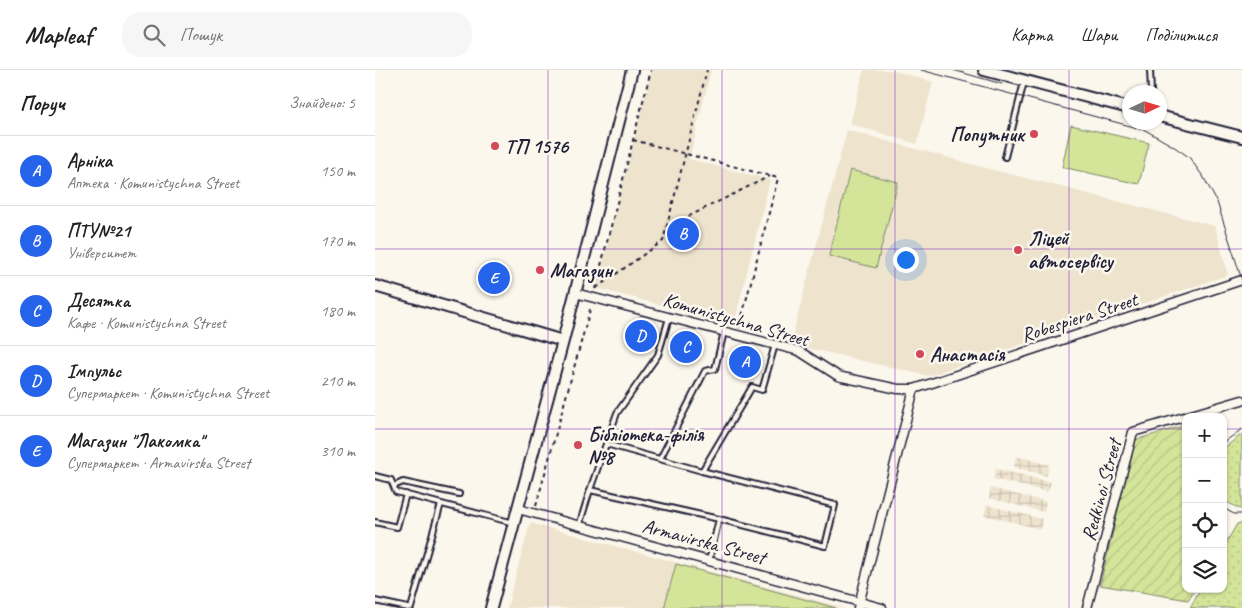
<!DOCTYPE html>
<html lang="uk">
<head>
<meta charset="utf-8">
<style>
  :root { --surface:#fff; --page:#f6f6f6; --text:#222; --muted:#767676; --line:#e0e0e0; --accent:#2563eb }
  body { margin:0; font-family:Caveat,sans-serif; background:var(--page); color:var(--text) }
  .controls { position:absolute; right:15px; bottom:15px; display:grid; overflow:hidden; border-radius:10px; box-shadow:0 1px 4px #0004 }
  .controls button { width:45px; height:45px; display:grid; place-items:center; padding:0; border:0; border-bottom:1px solid var(--line); background:var(--surface); color:var(--text); font:25px sans-serif }
  .compass { position:absolute; left:747px; top:15px; width:45px; height:45px; border-radius:50%; background:var(--surface); box-shadow:0 1px 4px #0004; rotate:86deg }
  .you { position:absolute; left:530px; top:189px; width:18px; height:18px; margin:-12px; border:4px solid #fff; border-radius:50%; background:#1a73e8; box-shadow:0 0 0 8px #1a73e833 }
  .badge { display:grid; place-items:center; width:32px; height:32px; border-radius:50%; background:var(--accent); color:#fff; font-size:16px; font-weight:700 }
  .pin { position:absolute; translate:-50% -50%; border:2px solid #fff; box-shadow:0 1px 5px #0006 }
  .list { margin:0; padding:0; list-style:none }
  h2 { display:flex; justify-content:space-between; align-items:center; height:65px; margin:0; padding:0 20px; font-size:21px }
  h2 small { font-size:16px; font-weight:400; color:var(--muted) }
  .list li { display:grid; grid-template-columns:32px 1fr auto; gap:15px; align-items:center; box-sizing:border-box; height:70px; padding:0 20px; border-top:1px solid var(--line) }
  .list b { display:block; font-size:19px; white-space:nowrap }
  .list p { margin:0; font-size:16px; white-space:nowrap; color:var(--muted) }
  .list em { font-size:16px; font-style:normal; color:var(--muted) }
  .icon { flex:none; width:28px; height:28px; fill:none; stroke:currentColor; stroke-width:2; stroke-linecap:round; stroke-linejoin:round }
  .map { position:relative; flex:none; width:867px; height:538px; overflow:hidden }
  header { display:flex; align-items:center; gap:30px; box-sizing:border-box; height:70px; padding:0 25px; background:var(--surface); border-bottom:1px solid var(--line) }
  header strong { font-size:24px }
  nav { display:flex; gap:28px; margin-inline-start:auto; font-size:18px }
  .search { width:350px; height:45px; background:var(--page); display:flex; align-items:center; gap:12px; box-sizing:border-box; padding:0 18px; border-radius:20px; color:var(--muted); font-size:19px }
  main { display:flex }
  aside { flex:1; background:var(--surface) }
  .map>svg:first-child { display:block }
  .built { fill:#eee3cd }
  .industrial { fill:url(#industrial-grid) }
  .grass { fill:url(#grass-dots); stroke:#7b846a }
  .park { fill:#d4e599; stroke:#7b846a }
  .garden { fill:url(#garden-furrows); stroke:#7b846a }
  .lines { fill:none; stroke-linecap:round; stroke-linejoin:round }
  .lane-casing { stroke:#22223b; stroke-width:8 }
  .street-casing { stroke:#22223b; stroke-width:11 }
  .secondary-casing { stroke:#22223b; stroke-width:14 }
  .path { stroke:#22223b; stroke-width:2; stroke-dasharray:4 4; stroke-linecap:butt }
  .lane { stroke:#fbf7ec; stroke-width:4 }
  .street { stroke:#fbf7ec; stroke-width:8 }
  .secondary { stroke:#fbf7ec; stroke-width:10 }
  .tram { stroke:#22223b; stroke-width:1 }
  .grid { fill:none; stroke:#7b2cbf; stroke-width:1; stroke-opacity:0.55 }
  .poi-dot { fill:#d1495b; stroke:#fbf7ec; stroke-width:2 }
  .labels { text-anchor:middle; stroke-width:5; stroke-linejoin:round; paint-order:stroke }
  .poi-label { font-size:20px; font-weight:bold; fill:#22223b; stroke:#fbf7ec; text-anchor:start }
  .street-label { font-size:20px; fill:#22223b; stroke:#fbf7ec }
</style>
</head>
<body>
<header>
<strong>Mapleaf</strong>
<div class="search"><svg class="icon" aria-label="search" viewBox="0 0 24 24"><circle cx="10" cy="10" r="6"/><path d="M15 15l6 6"/></svg>Пошук</div>
<nav><a>Карта</a><a>Шари</a><a>Поділитися</a></nav>
</header>
<main>
<aside>
<h2>Поруч<small>Знайдено: 5</small></h2>
<ul class="list">
<li><span class="badge">A</span><div><b>Арніка</b><p>Аптека · Komunistychna Street</p></div><em>150 m</em></li>
<li><span class="badge">B</span><div><b>ПТУ№21</b><p>Університет</p></div><em>170 m</em></li>
<li><span class="badge">C</span><div><b>Десятка</b><p>Кафе · Komunistychna Street</p></div><em>180 m</em></li>
<li><span class="badge">D</span><div><b>Імпульс</b><p>Супермаркет · Komunistychna Street</p></div><em>210 m</em></li>
<li><span class="badge">E</span><div><b>Магазин &quot;Лакомка&quot;</b><p>Супермаркет · Armavirska Street</p></div><em>310 m</em></li>
</ul>
</aside>
<div class="map">
<svg width="867" height="538" viewBox="0 0 867 538">
  <defs>
    <pattern id="industrial-grid" width="8" height="8" patternUnits="userSpaceOnUse" patternTransform="scale(1.25)"><rect width="8" height="8" fill="#eee3cd"/><path d="M0 4h8M4 0v8" fill="none" stroke="#ccc2b1"/></pattern>
    <pattern id="grass-dots" width="8" height="8" patternUnits="userSpaceOnUse" patternTransform="scale(1.25)"><rect width="8" height="8" fill="#d4e599"/><path d="M2 2h.1M6 6h.1" fill="none" stroke="#b6c485" stroke-width="1.8" stroke-linecap="round"/></pattern>
    <pattern id="garden-furrows" width="10" height="10" patternUnits="userSpaceOnUse" patternTransform="scale(1.25)"><rect width="10" height="10" fill="#d4e599"/><path d="M-1 1l2-2M0 10L10 0M9 11l2-2" fill="none" stroke="#b6c485"/></pattern>
  </defs>
  <rect width="100%" height="100%" fill="#fbf7ec"/>
  <filter id="ink" filterUnits="userSpaceOnUse"><feTurbulence type="fractalNoise" baseFrequency=".02" numOctaves="2"/><feDisplacementMap in="SourceGraphic" scale="10" xChannelSelector="R" yChannelSelector="G"/><feConvolveMatrix kernelMatrix="1 2 1 2 8 2 1 2 1" color-interpolation-filters="sRGB"/></filter>
  <g filter="url(#ink)">
    <path class="built" d="M277,0h59l-22,89 81,21 -36,144 -138,-36z
      M489,0h28l41,12 -16,62 -67,-20z
      M472,60l135,37 233,59 13,49 -300,101 -138,-32z
      M155,453l315,85h-9l-160,-44 -12,44h-157z"/>
    <path class="industrial" d="M641,386l33,9 -2,11 -33,-9z
      M621,399l55,13 -3,10 -55,-13z
      M616,418l55,14 -2,10 -55,-14z
      M612,435l55,14 -2,10 -56,-14z"/>
    <path class="grass" d="M867,364v75h-2l-17,-9v-51z
      M867,453v85h-52l10,-19h23v-41l14,-24z"/>
    <path class="park" d="M696,55l78,18 -10,41 -77,-17z
      M475,100l48,12 -22,86 -47,-12z
      M301,494l160,44h-172z"/>
    <path class="garden" d="M811,355v164h9l-7,11 -88,-15 35,-145z"/>
    <g class="lines">
      <g class="lane-casing">
        <path id="lane" d="M775,0l1,22
          M630,87l19,-75
          M231,374l11,-31 41,-58 11,-37
          M285,389l45,-88 10,-2 9,-37
          M0,406l16,4 5,12 118,31
          M19,416l9,-4 56,12
          M215,420l16,-46 96,27
          M0,452l22,5 9,-33
          M204,456l11,-36 129,29
          M334,491l10,-42 106,27 10,-41 -133,-34 50,-84 10,3 13,-45
          M0,531l33,7
          M36,538l30,-104"/>
      </g>
      <g class="street-casing">
        <path id="street" d="M200,223l224,58 39,25 4,1 56,12h16
          M143,439l364,99
          M483,538l56,-219 328,-109
          M712,538l46,-176 109,-32"/>
      </g>
      <g class="secondary-casing">
        <path id="secondary" d="M609,0l145,38
          M784,46l83,21
          M0,216l188,55
          M116,538l72,-267 69,-271"/>
      </g>
      <path class="path" d="M258,70l145,38 -39,150
        M292,157l103,-51
        M221,218l67,-47 44,-171
        M220,219l56,-219
        M161,436l55,-200"/>
      <use href="#lane" class="lane"/>
      <use href="#street" class="street"/>
      <use href="#secondary" class="secondary"/>
      <path class="tram" d="M546,0l224,60 28,16 16,11 15,21 13,24 25,78
        M578,0l49,14
        M848,373l19,-14
        M848,438l11,6h8"/>
    </g>
  </g>
  <path class="grid" d="M173,0v538M347,0v538M520,0v538M694,0v538M0,179h867M0,359h811M848,359h19"/>
  <g class="poi-dot">
    <circle cx="659" cy="64" r="5"/>
    <circle cx="120" cy="76" r="5"/>
    <circle cx="643" cy="180" r="5"/>
    <circle cx="165" cy="200" r="5"/>
    <circle cx="545" cy="284" r="5"/>
    <circle cx="203" cy="375" r="5"/>
  </g>
  <g class="labels">
    <g class="poi-label">
      <text x="649" y="71" text-anchor="end">Попутник</text>
      <text x="130" y="83">ТП 1576</text>
      <text x="653" y="175">Ліцей<tspan x="653" dy="23">автосервісу</tspan></text>
      <text x="175" y="207">Магазин</text>
      <text x="555" y="291">Анастасія</text>
      <text x="213" y="371">Бібліотека-філія<tspan x="213" dy="23">№8</tspan></text>
    </g>
    <g class="street-label">
      <text transform="translate(704 247) rotate(-18)" y="7">Robespiera Street</text>
      <text transform="translate(361 249) rotate(16)" y="7">Komunistychna Street</text>
      <text transform="translate(726 420) rotate(-75)" y="7">Redkinoi Street</text>
      <text transform="translate(329 471) rotate(15)" y="7">Armavirska Street</text>
    </g>
  </g>
</svg>
<div class="controls">
<button>+</button>
<button>−</button>
<button><svg class="icon" aria-label="locate" viewBox="0 0 24 24"><circle cx="12" cy="12" r="6"/><path d="M12 2v4M12 18v4M2 12h4M18 12h4"/></svg></button>
<button><svg class="icon" aria-label="layers" viewBox="0 0 24 24"><path d="M12 4l9 5-9 5-9-5zM3 14l9 5 9-5"/></svg></button>
</div>
<svg class="compass" viewBox="-18 -18 36 36"><path d="M0-13l5 13h-10z" fill="#e53935"/><path d="M0 13l5-13h-10z" fill="#767676"/></svg>
<div class="you"></div>
<div class="pin badge" style="left:370px;top:292px">A</div>
<div class="pin badge" style="left:308px;top:164px">B</div>
<div class="pin badge" style="left:311px;top:277px">C</div>
<div class="pin badge" style="left:266px;top:266px">D</div>
<div class="pin badge" style="left:119px;top:208px">E</div>
</div>
</main>
</body>
</html>
